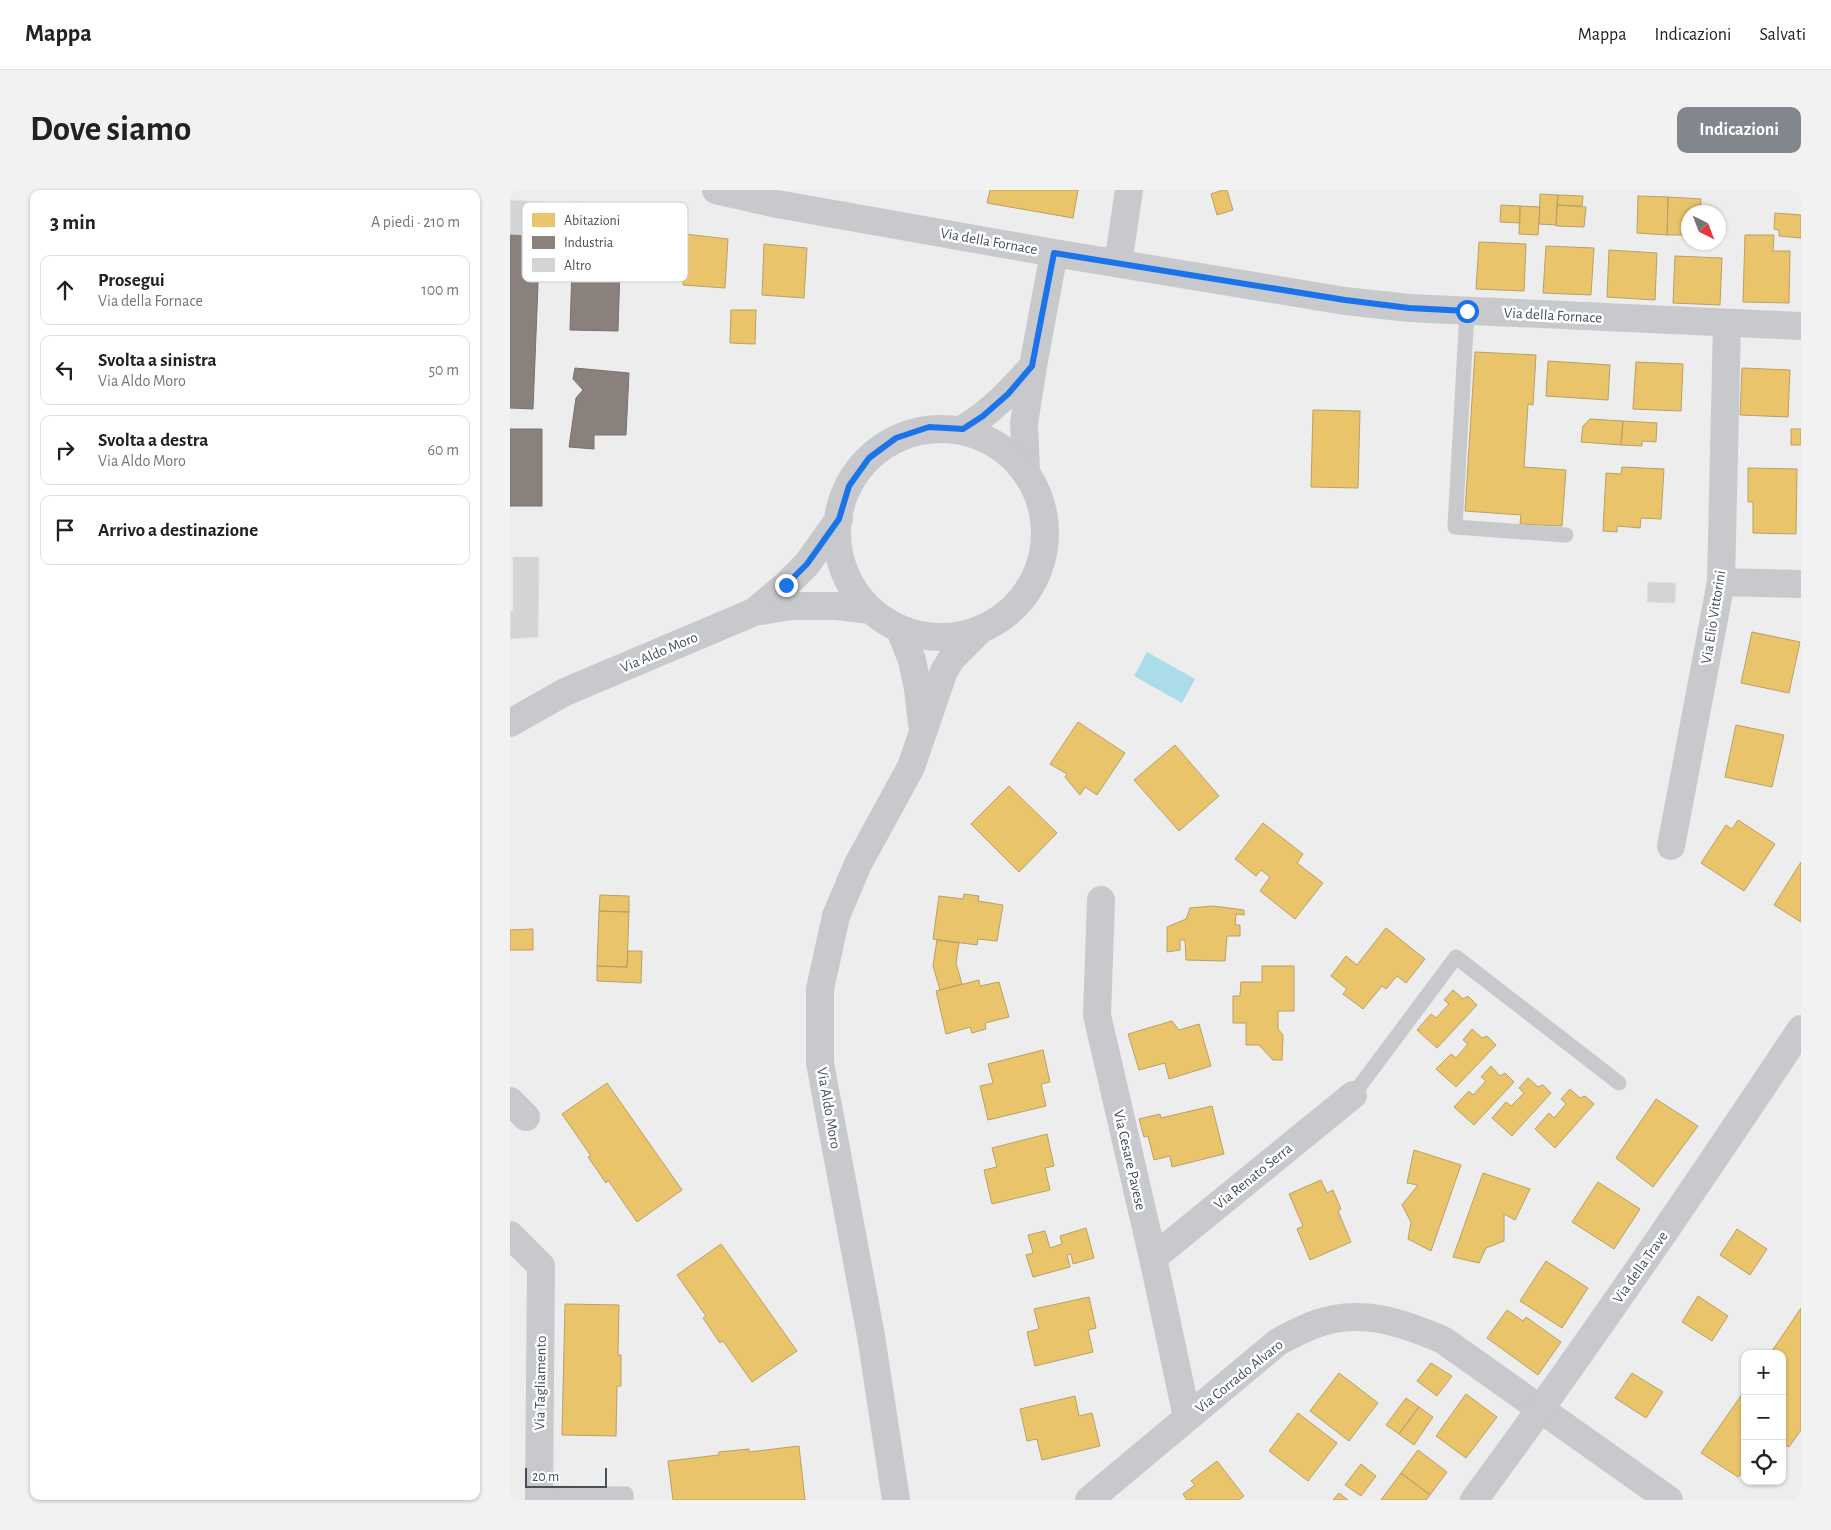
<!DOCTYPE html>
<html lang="it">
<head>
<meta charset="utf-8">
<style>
  :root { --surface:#fff; --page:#f2f2f2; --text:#222; --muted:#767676; --line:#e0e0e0; --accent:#81878c }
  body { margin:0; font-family:"Alegreya Sans",sans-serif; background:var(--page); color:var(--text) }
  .controls { position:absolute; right:15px; bottom:15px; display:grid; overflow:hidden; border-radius:10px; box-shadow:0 1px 4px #0004 }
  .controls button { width:45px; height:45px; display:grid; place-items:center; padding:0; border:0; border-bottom:1px solid var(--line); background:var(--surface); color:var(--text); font:25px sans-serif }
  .compass { position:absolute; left:1171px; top:15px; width:45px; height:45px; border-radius:50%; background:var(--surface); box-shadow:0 1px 4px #0004; rotate:138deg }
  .scale { position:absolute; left:15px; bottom:12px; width:82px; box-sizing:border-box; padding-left:5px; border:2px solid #465058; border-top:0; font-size:14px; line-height:18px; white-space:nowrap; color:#465058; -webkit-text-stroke:4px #fff; paint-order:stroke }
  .stop { position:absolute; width:15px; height:15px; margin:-11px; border:4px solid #1a73e8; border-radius:50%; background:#fff }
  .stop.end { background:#1a73e8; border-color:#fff; box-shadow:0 1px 5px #0008 }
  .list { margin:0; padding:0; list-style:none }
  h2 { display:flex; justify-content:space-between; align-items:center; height:65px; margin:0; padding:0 20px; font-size:21px }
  h2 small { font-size:16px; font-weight:400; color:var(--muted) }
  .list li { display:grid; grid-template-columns:32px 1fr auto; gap:15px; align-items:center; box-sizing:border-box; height:70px; margin:0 10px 10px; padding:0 10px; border:1px solid var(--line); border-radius:10px }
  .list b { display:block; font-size:19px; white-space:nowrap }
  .list p { margin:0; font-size:16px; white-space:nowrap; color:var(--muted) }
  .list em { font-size:16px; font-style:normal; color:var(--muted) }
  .icon { flex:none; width:28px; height:28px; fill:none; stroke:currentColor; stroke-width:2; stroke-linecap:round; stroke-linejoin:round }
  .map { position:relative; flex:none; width:1291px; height:1310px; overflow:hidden; border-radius:10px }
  header { display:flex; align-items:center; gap:30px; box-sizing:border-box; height:70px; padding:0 25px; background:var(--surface); border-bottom:1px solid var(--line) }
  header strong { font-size:24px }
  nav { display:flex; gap:28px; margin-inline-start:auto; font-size:18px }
  .intro { display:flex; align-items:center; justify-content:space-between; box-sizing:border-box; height:120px; padding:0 30px }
  h1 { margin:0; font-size:35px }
  .button { padding:12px 22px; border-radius:10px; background:var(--accent); color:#fff; font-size:18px; font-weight:700 }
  main { display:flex; gap:30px; padding:0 30px }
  aside { flex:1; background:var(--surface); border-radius:10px; box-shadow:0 1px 4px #0004 }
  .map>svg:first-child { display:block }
  .water { fill:#aadde7 }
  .homes { fill:#e9c46a; stroke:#b8a165 }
  .industry { fill:#8a817c; stroke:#767271 }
  .building { fill:#d4d4d6; stroke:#dfdfe0 }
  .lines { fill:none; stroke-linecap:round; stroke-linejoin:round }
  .lane { stroke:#c7c9cc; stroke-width:15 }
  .street { stroke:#c7c9cc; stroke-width:28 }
  .secondary { stroke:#c7c9cc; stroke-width:28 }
  .route { stroke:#1a73e8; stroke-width:6 }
  .labels { text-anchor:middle; stroke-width:5; stroke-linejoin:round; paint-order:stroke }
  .street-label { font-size:15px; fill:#465058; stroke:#fff }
  .key { fill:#fff; stroke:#c8cacd; stroke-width:1 }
  .key-label { font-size:14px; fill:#465058 }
</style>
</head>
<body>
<header>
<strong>Mappa</strong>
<nav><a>Mappa</a><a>Indicazioni</a><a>Salvati</a></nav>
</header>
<div class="intro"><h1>Dove siamo</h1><a class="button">Indicazioni</a></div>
<main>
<aside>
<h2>3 min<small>A piedi · 210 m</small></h2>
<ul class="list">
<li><svg class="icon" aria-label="ahead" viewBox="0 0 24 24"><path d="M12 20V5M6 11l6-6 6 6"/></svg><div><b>Prosegui</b><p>Via della Fornace</p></div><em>100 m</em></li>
<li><svg class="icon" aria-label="left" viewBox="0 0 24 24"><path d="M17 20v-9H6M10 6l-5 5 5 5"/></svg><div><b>Svolta a sinistra</b><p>Via Aldo Moro</p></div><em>50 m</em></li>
<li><svg class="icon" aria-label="right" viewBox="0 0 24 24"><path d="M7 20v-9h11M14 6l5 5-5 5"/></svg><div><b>Svolta a destra</b><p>Via Aldo Moro</p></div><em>60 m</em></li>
<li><svg class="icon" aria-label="arrive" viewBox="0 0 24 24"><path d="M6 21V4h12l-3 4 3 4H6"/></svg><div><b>Arrivo a destinazione</b></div></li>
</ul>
</aside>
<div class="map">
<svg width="1291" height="1310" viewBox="0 0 1291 1310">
  <rect width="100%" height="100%" fill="#eeeded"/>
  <path class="water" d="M637,462l48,27 -13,24 -48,-27z"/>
  <path class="homes" d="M480,0h88l-5,28 -86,-15z
    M713,0h4l6,20 -16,5 -6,-21z
    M1030,4l18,1 -2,30 -17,-1z
    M1048,5l25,1 -1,10 -25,-1z
    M1128,6l30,1 -1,38 -30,-2z
    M1158,7l33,2 -1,13h-12v23h-21z
    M991,15l19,1v17l-20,-1z
    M1047,15l29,2 -2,20 -28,-1z
    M1010,16l20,1 -2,28 -19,-1z
    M1265,23l26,2v23l-22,-2v-6l-5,-1z
    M175,44l43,5 -3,49 -42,-3z
    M1235,45h29l-1,16h17l-1,52 -46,-1z
    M969,52l47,2 -2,47 -48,-2z
    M254,54l43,4 -3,50 -42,-3z
    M1036,56l48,2 -3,47 -48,-2z
    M1099,60l48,3 -2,47 -48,-3z
    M1165,66l47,2 -2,47 -47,-2z
    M221,120h25l-1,34 -25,-1z
    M965,162l61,3 -3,50 -5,-1 -4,63 42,3 -4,56 -42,-2 1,-9 -56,-4z
    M1038,171l62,4 -2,35 -62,-4z
    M1126,172l47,2 -2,47 -48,-2z
    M1232,178l48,2 -2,47 -48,-2z
    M803,220l47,1 -2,77 -47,-1z
    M1080,229l33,2 -2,24 -40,-3 2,-16z
    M1113,231l34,2 -1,19 -14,-1v5l-21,-1z
    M1281,239h10v16h-10z
    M1112,277l42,2 -3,50 -20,-1 -1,10 -23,-2v6l-14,-1 3,-58 15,1z
    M1238,278l49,1 -1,65 -43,-1v-31h-5z
    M1242,442l48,10 -11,51 -48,-10z
    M568,532l47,31 -28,42 -12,-8 -5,8 -15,-18 2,-3 -17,-10z
    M1226,535l48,10 -12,52 -47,-10z
    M665,555l44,51 -40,35 -45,-51z
    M499,596l48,47 -38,39 -48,-48z
    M1228,630l37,24 -31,47 -43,-28 25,-38 6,4z
    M753,633l40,31 -6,9 26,20 -28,36 -35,-28 10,-14 -9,-7 -5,6 -21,-17z
    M1291,672v60l-27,-17z
    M454,704l15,2 -1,5 25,4 -6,36 -19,-2 -1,6 -44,-6 6,-43 24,3z
    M90,705l29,1v16l-30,-1z
    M703,716l31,4v5l-8,-1 -1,11h5v11h-13l-2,25 -39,-1 -1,-20h-5v10l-13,2v-25l19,-8 4,-11z
    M89,721l30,1 -2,55 -30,-1z
    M876,738l39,31 -19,24 -9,-7 -11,13 -4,-3 -19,23 -20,-15 4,-5 -16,-13 15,-20 11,9z
    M23,739v21h-23v-20z
    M427,750l22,3 -3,20 6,21 -22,6 -7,-24z
    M118,761h14l-1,32 -44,-2v-15l30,1z
    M752,776h32v45h-16v18l5,6 -1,25h-9l-14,-15h-13v-22h-13v-27h7l1,-14h21z
    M469,790l1,6 19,-4 10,35 -24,6 1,6 -14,4 -2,-6 -24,7 -10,-43z
    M943,800l10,9 5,-3 9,9 -40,43 -20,-18 14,-16 5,4 13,-14 -5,-4z
    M662,831l7,9 20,-6 12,42 -42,13 -4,-16 -26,7 -11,-36z
    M962,839l10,9 5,-2 9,9 -40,42 -20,-18 15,-15 5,4 12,-14 -5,-4z
    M533,860l7,32 -9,2 5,22 -58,14 -8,-34 13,-3 -5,-19z
    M981,876l9,10 5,-3 9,9 -40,43 -20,-18 15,-16 4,4 13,-14 -5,-4z
    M1018,888l10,9 5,-2 8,8 -39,43 -20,-18 14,-16 5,4 13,-13 -5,-5z
    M97,893l75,107 -45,32 -29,-42 -2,3 -18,-26 3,-1 -29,-42z
    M1060,899l10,9 5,-2 9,8 -39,44 -20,-19 14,-16 5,5 12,-14 -5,-5z
    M1146,909l42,27 -45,61 -37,-29z
    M702,916l12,48 -52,13 -2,-11 -16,4 -6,-24 -4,1 -5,-18 21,-5 1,4z
    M537,944l7,32 -9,2 5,22 -58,14 -8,-34 13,-3 -5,-19z
    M904,960l47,15 -30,86 -23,-12 3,-17 -9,-17 16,-20 -11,-2z
    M973,983l47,16 -15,31 -11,-6v27l-18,7 -7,15 -26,-6z
    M811,990l6,13 6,-3 8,19 -3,2 13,31 -41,18 -13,-31 6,-3 -14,-32z
    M1088,992l42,27 -26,40 -42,-27z
    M576,1038l8,30 -21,6 -2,-10 -4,1 3,12 -37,10 -7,-22 7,-2 -5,-18 17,-4 5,17 12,-4 -2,-8z
    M1227,1039l30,20 -17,26 -30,-20z
    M211,1054l76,107 -45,31 -29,-41 -3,2 -17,-25 3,-2 -29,-41z
    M1036,1071l42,27 -26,40 -42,-27z
    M1188,1106l30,20 -16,25 -30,-19z
    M579,1107l7,31 -8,2 5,22 -58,14 -8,-34 12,-3 -5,-20z
    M55,1114l54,1 -1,50h3v31h-4l-1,50 -54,-1z
    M1291,1118v122l-12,17 -7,-4v-89h-12z
    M997,1120l16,11 3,-4 35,25 -23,33 -51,-37z
    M921,1173l21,13 -15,20 -20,-15z
    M829,1183l39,30 -29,38 -39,-30z
    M1122,1183l31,19 -17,26 -31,-20z
    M1235,1200v80l-7,7 -37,-24z
    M956,1204l31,23 -31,41 -30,-22z
    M565,1206l4,20 13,-3 8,33 -58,14 -5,-21 -10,2 -7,-32z
    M896,1208l13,9 -20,27 -13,-9z
    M909,1217l14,10 -19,28 -15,-11z
    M788,1223l39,30 -29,38 -39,-30z
    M289,1256l6,54h-132l-5,-39 51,-6v-3l30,-3v3z
    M908,1260l29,22 -17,23 -29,-22z
    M707,1271l27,35 -5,4h-52l-4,-6 12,-9 -4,-4z
    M851,1274l15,12 -15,20 -16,-11z
    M891,1283l29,22 -4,5h-45z
    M829,1303l9,7h-15z"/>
  <path class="industry" d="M0,44l30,1 -7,174 -23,-1z
    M63,46l48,1 -3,94 -48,-1z
    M65,178l54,5 -3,62h-32v14l-25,-2 7,-49 7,-8 -10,-11z
    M0,239h32v77h-32z"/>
  <path class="building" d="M0,10l31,2 -1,33 -30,-1z
    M64,12l47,3v32l-48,-1z
    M3,367h26l-1,80 -28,2v-28h3z
    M1138,392l28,1 -1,20 -28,-1z"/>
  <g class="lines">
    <path class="lane" d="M957,121l-12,216 111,8
      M843,905l103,-138 163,126
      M29,1303l87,1v6"/>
    <path class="street" d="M206,0l61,14 277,49 291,48 64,7 392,18
      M608,74l11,-74
      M453,239c29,-18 48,-38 70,-63
      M516,283l-2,-50 9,-57 21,-113
      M1211,392l80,2
      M1161,656l50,-264 6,-258
      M591,710l-4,115 56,243 34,159
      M0,911l16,16
      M0,1045l31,31 -2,234
      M643,1068l200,-163
      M579,1310l189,-158c11,-6 23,-12 35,-17 46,-18 88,-3 130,15l226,160"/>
    <path class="secondary" d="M327 343a104 104 0 1 1 208 0a104 104 0 1 1-208 0Z
      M245,421l31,-26 21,-21 32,-45
      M390,440l12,30 6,29 4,35
      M0,533l55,-31 189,-80 37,-6h45l35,4
      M386,1310l-25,-164 -51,-273v-74l16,-73 22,-52 53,-97 33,-96 8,-13 26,-26
      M964,1310c114,-154 221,-312 327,-471"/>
  </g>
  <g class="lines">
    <path class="route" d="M276,395l21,-21 32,-45 10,-33 20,-28 27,-20 33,-11 34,2 20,-13 25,-22 24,-28 22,-113 291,47 64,8 58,3"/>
  </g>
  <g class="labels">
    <g class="street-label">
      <text transform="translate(479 51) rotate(10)" y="5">Via della Fornace</text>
      <text transform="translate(1043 125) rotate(3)" y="5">Via della Fornace</text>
      <text transform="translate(1203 427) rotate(-81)" y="5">Via Elio Vittorini</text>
      <text transform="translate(149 462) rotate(-23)" y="5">Via Aldo Moro</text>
      <text transform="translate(319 918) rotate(80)" y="5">Via Aldo Moro</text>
      <text transform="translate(620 970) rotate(77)" y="5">Via Cesare Pavese</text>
      <text transform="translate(743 986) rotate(-39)" y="5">Via Renato Serra</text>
      <text transform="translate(1130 1077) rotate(-55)" y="5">Via della Trave</text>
      <text transform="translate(729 1186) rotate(-39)" y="5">Via Corrado Alvaro</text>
      <text transform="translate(30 1193) rotate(-89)" y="5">Via Tagliamento</text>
    </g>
  </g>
  <rect x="12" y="12" width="166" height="80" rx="8" class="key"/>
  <rect x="22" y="23" width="23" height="14" fill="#e9c46a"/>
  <rect x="22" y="46" width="23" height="13" fill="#8a817c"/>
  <rect x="22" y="68" width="23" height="14" fill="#d4d4d6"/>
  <g class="key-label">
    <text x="54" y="35">Abitazioni</text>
    <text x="54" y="57">Industria</text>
    <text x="54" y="80">Altro</text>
  </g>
</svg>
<div class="controls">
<button>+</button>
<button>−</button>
<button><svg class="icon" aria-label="locate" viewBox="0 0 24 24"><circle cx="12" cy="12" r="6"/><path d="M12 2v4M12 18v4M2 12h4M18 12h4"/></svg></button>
</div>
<svg class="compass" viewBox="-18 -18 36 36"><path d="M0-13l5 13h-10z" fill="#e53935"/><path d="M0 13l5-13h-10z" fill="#767676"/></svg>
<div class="scale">20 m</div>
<div class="stop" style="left:957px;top:121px"></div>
<div class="stop end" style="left:276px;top:395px"></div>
</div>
</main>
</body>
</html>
